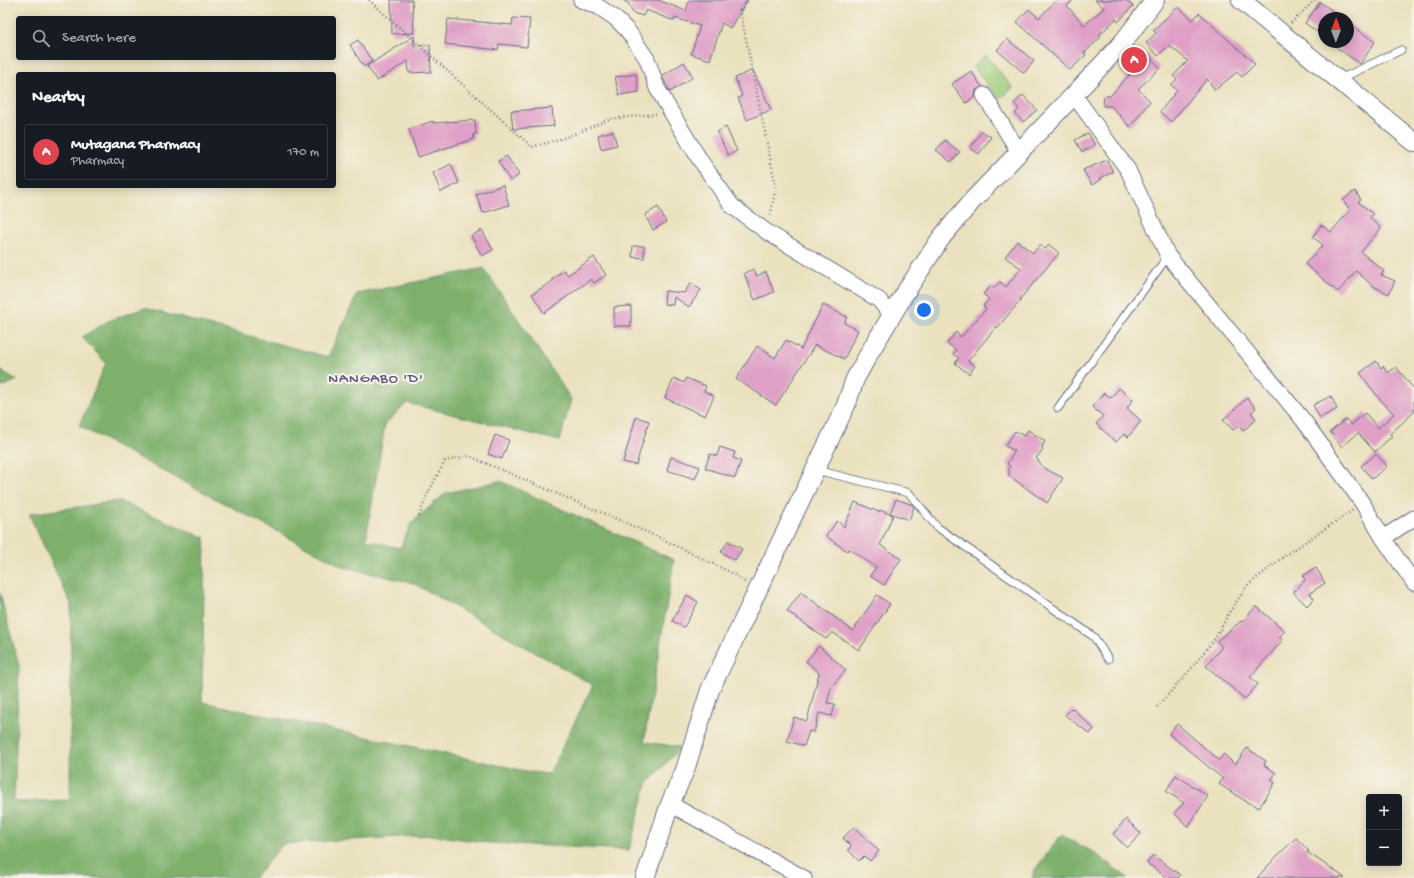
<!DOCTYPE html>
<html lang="en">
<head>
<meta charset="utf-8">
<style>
  :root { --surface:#171b24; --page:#242831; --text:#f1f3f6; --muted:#9ea1a6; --line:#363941; --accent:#ea580c }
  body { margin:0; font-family:"Gochi Hand",sans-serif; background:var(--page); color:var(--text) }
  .controls { position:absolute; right:12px; bottom:12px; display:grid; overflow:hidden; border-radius:4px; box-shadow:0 2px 10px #0003 }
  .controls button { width:36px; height:36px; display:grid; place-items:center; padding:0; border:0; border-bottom:1px solid var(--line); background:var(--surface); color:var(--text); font:20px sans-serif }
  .compass { position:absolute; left:1318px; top:12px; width:36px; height:36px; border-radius:50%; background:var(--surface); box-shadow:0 2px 10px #0003; rotate:1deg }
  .you { position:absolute; left:924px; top:310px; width:14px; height:14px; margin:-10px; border:3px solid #fff; border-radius:50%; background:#1a73e8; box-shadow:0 0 0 6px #1a73e833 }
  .badge { display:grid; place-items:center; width:26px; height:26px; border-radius:50%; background:var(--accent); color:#fff; font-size:13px; font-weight:700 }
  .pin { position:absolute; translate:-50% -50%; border:2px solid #fff; box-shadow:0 1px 4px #0006 }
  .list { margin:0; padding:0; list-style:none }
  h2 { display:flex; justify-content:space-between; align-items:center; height:52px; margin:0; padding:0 16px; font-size:17px }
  h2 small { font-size:13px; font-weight:400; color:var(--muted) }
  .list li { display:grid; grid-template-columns:26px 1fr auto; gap:12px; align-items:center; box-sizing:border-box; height:56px; margin:0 8px 8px; padding:0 8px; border:1px solid var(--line); border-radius:4px }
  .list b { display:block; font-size:15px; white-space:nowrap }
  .list p { margin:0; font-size:13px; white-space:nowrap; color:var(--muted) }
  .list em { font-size:13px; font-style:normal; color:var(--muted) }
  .icon { flex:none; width:22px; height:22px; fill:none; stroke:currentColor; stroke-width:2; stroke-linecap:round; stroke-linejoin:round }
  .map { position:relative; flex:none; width:1414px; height:878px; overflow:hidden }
  .search { position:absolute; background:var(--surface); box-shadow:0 2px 10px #0003; left:16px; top:16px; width:320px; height:44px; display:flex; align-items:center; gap:10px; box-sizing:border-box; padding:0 14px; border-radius:4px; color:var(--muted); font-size:15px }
  .panel { position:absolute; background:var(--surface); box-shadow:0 2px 10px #0003; left:16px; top:72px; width:320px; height:116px; border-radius:4px }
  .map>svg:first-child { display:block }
  .green { fill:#9dcd7c; stroke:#5c7e6d }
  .forest { fill:#7eb06c; stroke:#4c7065 }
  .building { fill:#df9fc6 }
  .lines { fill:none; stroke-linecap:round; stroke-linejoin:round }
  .service-casing { stroke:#636d80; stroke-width:9 }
  .minor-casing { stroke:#636d80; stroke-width:17 }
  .tertiary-casing { stroke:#636d80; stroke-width:20 }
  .path { stroke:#636d80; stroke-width:2.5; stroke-dasharray:1 3; stroke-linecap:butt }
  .service { stroke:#fff; stroke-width:7 }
  .minor { stroke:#fff; stroke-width:15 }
  .tertiary { stroke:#fff; stroke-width:18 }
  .labels { text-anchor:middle; stroke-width:4; stroke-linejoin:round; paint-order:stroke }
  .quarter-label { font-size:15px; letter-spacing:1px; fill:#605682; stroke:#f7f3e8 }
</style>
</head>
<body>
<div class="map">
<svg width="1414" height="878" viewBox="0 0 1414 878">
  <rect width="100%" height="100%" fill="#f7f3e8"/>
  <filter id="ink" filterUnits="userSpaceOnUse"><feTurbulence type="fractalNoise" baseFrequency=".025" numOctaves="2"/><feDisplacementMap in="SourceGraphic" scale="8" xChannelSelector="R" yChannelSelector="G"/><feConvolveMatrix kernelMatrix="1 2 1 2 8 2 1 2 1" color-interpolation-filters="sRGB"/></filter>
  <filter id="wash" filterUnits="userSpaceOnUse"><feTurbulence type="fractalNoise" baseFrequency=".012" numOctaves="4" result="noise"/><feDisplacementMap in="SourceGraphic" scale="16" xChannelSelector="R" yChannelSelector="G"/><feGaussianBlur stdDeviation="0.9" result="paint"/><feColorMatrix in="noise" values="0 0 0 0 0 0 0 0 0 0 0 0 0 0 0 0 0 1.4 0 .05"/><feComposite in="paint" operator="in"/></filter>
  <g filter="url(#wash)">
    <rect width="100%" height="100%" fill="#eae1be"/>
    <path class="green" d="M986,55l27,33 -14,11 -26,-32z"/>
    <path class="forest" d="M484,268l87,131 -11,42 -153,-38 -22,21 -19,116 34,8 12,-26 34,-29 54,-12 174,79 -30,182 37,5 -34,37 -18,66 -139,-7 -58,-8 -149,9 -29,34h-254v-285l19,73 -5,136 56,-2 1,-196 -42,-90 90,-13 86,37 -3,164 329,70 18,2 44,-89 -180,-102 -69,-16 -265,-141 27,-63 -24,-26 26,-16 36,-13 184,49 29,-63z
      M0,370l17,10 -17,8z
      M1061,835l32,17 35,26h-96l2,-7z"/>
    <g id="blocks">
      <path class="building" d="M391,0h21l2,33 -22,1z
        M623,0h35l28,11 3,-11h59l-18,28 -8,-5 -12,37 -19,-6 9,-28 -25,-8 -1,3 -28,-11 -3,6 -10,-3 -5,-10z
        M1056,0h17l-6,6 17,19 20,-17 -9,-8h31l7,6 -15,16 -2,-3 -17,16 2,2 -17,16 2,2 -16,15 -53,-48 12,-13 10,9z
        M1320,2l23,16h-19v19l-19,-14z
        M1178,7l15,13 6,-7 56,51 -13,13 -5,-5 -22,18 -8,-11 -36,43 -11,-10 17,-22 -6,-5 6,-6 -4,-3 15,-15 -19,-16 -11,11 -12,-13 10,-10 -3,-3z
        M513,18l17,1 -3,28 -28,-3 -1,6 -53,-6 3,-25 64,6z
        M1348,23l27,19 -15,22 -31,-22h19z
        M414,36v10l16,-1 1,27 -22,1 -1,-12 -31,20 -10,-15z
        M1007,39l27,22 -10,12 -27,-23z
        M358,40l14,21 -8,6 -14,-22z
        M1147,54l13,14 -22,21 12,12 -20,26 -19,-21h-8l1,-10h6l20,-22 -2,-3z
        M684,62l9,15 -23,15 -8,-16z
        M753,70l18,40 -24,10 -9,-22 4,-2 -7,-18z
        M971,71l11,16 -6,3 -1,7 -9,6 -14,-19z
        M636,74l3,18 -20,3 -4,-18z
        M1023,95l14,15 -14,12 -8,-9 4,-4 -5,-6z
        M552,108l2,18 -41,3 -2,-18z
        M475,120l1,14h-3l1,5 -56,18 -9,-28 24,-8v2z
        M726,127l11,24 -9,4 -11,-23z
        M613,131l4,14 -16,4 -3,-14z
        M982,131l9,6 -12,17 -9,-6z
        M1088,133l7,12 -13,7 -7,-12z
        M945,140l15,12 -9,10 -15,-12z
        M507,156l12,19 -9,6 -12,-20z
        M1107,160l6,12 -13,6 2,1 -10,6 -9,-15z
        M451,164l8,19 -18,9 -8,-19z
        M503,185l6,20 -26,8 -7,-19z
        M1355,191l6,9 -3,2 15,12 -3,4 11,10 -20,24 23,19 -3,4 14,6 -6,13 -16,-8 -17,-15 -18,21 -33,-28 18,-19 -10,-8 8,-12 10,7 19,-22 -7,-10z
        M658,207l8,15 -13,8 -8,-15z
        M482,230l11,20 -11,6 -11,-20z
        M1017,241l16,12 7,-8 5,4 4,-4 10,8 -39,46 1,1 -24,28 -1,-1 -28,34 7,5 -6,8 -14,-11 4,-5 -6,-4 3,-4 -9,-7 9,-11 5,5 25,-28 -3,-3 6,-7 -6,-5 8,-8 3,2 6,-6 6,5 15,-19 -16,-11z
        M633,246h11v12l-12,-1z
        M594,257l12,18 -12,8 -3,-4 -31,23 -16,11 -12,-19 21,-13 -1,-2 12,-9 4,5z
        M754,269l3,7 9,-4 8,20 -19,8 -11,-27z
        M691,283l10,7 -12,17 -15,-10 -1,8 -9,-1 1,-13 19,2z
        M823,305l24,12 -3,6 14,7 -14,29 -29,-14 -39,60 -40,-26 21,-33 18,12 11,-18 15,9z
        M631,306v20h-17v-19z
        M1376,361l5,7 2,-2 5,7 8,-6 18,22v23l-24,22 2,2 -17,16 -17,-19 -16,14 -12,-15 16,-13 5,6 14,-12 13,15 16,-14 -16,-17 -18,-24z
        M674,378l10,5 2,-5 20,8 -2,5 10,5 -9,20 -40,-18z
        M1119,388l14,12 -6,8 14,13 -13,16 -4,-3 -8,8 -20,-18 7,-8 -11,-9 12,-14 7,5z
        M1331,396l6,13 -17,9 -7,-13z
        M1247,398l9,10 -5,5 5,6 -13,12 -5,-5 -5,4 -10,-10z
        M636,417l13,4 -13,44 -13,-3z
        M1028,430l17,11 -3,6 1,3 -7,8 8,10 19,10 -16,25 -39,-28 2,-3 -2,-2 2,-4 -3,-2 8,-13 -10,-5 10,-15 9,5z
        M495,435l14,5 -7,19 -14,-5z
        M720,447l15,5 -2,6 8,3 -6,17 -30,-10 5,-14 7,2z
        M1376,454l11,12 -15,13 -11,-13z
        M671,457l29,10 -5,12 -28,-9z
        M896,499l17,6 1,2 -5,13 -19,-7z
        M855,502l24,10 1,-2 13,5 -13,30 21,14 -17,26 -14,-9 6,-9 -27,-18 -2,2 -21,-15 11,-15 7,6z
        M728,541l14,8 -7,11 -14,-8z
        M1316,568l9,15 -15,10 4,6 -7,7 -14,-14 12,-12 -2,-4z
        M801,592l52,39 24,-36 13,9 -31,46 -27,-18 -6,7 -39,-28z
        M687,595l11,7 -14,25 -12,-6z
        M1256,606l29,25 -6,6 4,3 -33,37 8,7 -13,15 -39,-33 16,-19 -5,-6 24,-20 1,1z
        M819,646l27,24 -15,17 -4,16 8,1 -3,12 -13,-3 -5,19 -5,-1 -5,15 -17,-5 7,-24 13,4 12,-48 -13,-12z
        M1072,708l22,21 -4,5 -25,-19z
        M1177,724l42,36 5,-6 11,11 12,-17 19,13 -2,4 12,8 -5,7 4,3 -16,25 -8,-5 -1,1 -31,-20 4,-5 -54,-45z
        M1176,775l32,21 -20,31 -14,-14 10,-10 -18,-12z
        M1126,819l15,15 -14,14 -14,-14z
        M854,827l25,24 -9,10 -6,-5 -5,5 -11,-11 3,-4 -8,-8z
        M1296,838l13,13 -2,1 38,26h-88l20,-22z
        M1153,855l27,20 -2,3h-11l-20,-15z"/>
    </g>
  </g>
  <g filter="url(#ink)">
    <use href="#blocks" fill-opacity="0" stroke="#636d80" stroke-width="1"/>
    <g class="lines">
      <g class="service-casing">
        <path id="service" d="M1340,79l61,-29
          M1058,408l110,-152
          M816,470l93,23 28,34 157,110 14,22"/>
      </g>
      <g class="minor-casing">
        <path id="minor" d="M581,0l18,7 16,11 13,13 19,28 10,29 14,24 29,48 32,46 35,26 112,68 12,15
          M984,95l35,57
          M1074,95l54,75 40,86 136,165 59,83 20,34 31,45
          M1383,538l31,-20
          M670,804l134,74"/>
      </g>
      <g class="tertiary-casing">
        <path id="tertiary" d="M1241,0l173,142
          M645,878l25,-74 15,-34 25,-80 136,-285 9,-26 16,-29 36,-60 34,-52 31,-37 102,-106 49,-53 32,-42"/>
      </g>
      <path class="path" d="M369,0l163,147 35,-10 43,-18 46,-5
        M747,0l-7,10 36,177 -6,30
        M1291,23l24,-23
        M419,516l8,-21 18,-34 24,-5 187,80 76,37 13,9
        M1157,707l34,-38 25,-32 14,-26 18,-26 35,-28 70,-47"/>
      <use href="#service" class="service"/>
      <use href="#minor" class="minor"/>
      <use href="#tertiary" class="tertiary"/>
    </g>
  </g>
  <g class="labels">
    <g class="quarter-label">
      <text x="376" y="382">NANGABO 'D'</text>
    </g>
  </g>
</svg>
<div class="controls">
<button>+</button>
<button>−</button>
</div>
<svg class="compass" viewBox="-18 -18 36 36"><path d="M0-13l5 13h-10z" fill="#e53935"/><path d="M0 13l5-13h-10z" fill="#9ea1a6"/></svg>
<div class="you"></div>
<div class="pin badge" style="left:1134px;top:60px;background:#e0444e">A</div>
<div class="search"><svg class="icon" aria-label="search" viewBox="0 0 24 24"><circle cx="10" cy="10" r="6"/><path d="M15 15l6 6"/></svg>Search here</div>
<section class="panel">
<h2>Nearby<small></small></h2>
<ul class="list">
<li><span class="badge" style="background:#e0444e">A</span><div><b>Mutagana Pharmacy</b><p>Pharmacy</p></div><em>170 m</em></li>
</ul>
</section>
</div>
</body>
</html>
